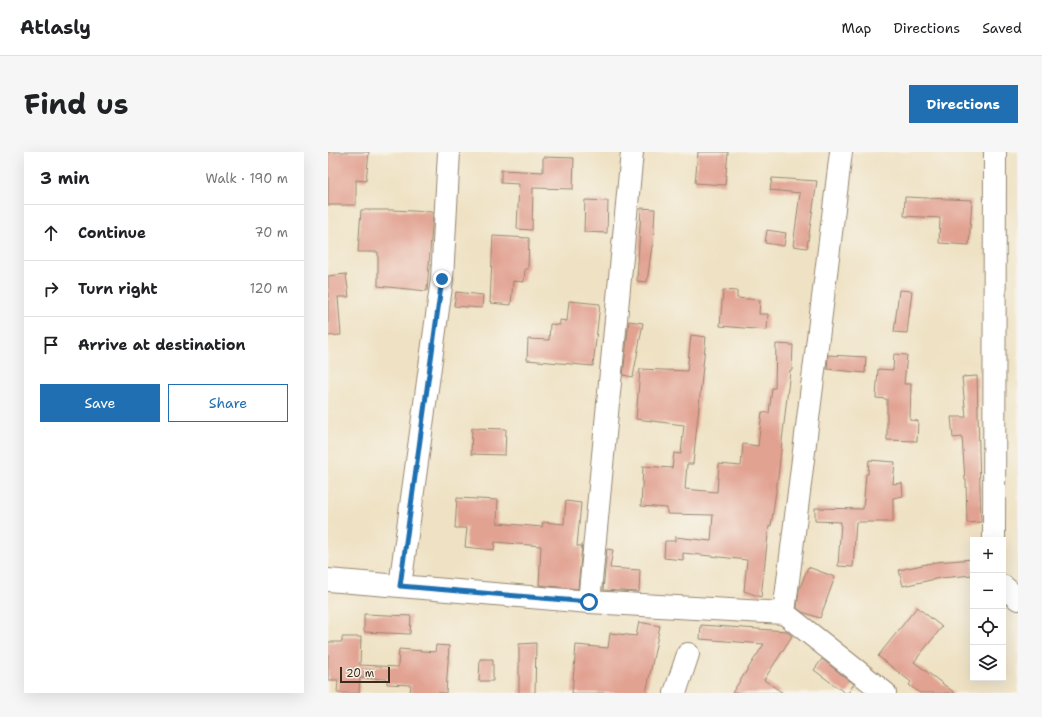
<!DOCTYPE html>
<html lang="en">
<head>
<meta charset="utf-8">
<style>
  :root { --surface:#fff; --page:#f6f6f6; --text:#202124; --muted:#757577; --line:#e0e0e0; --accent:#1f6fb2 }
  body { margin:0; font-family:"Shantell Sans",sans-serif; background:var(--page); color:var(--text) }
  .controls { position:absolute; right:12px; bottom:12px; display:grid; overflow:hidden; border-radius:0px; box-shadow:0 4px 16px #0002 }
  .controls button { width:36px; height:36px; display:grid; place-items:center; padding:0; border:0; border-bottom:1px solid var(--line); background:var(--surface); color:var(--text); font:20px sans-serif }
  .scale { position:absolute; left:12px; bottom:10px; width:50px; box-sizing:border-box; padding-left:4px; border:2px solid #3b2a1e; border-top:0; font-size:11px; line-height:14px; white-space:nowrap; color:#3b2a1e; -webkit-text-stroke:3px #f7f3e8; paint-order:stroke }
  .stop { position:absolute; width:12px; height:12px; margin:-9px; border:3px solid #1f6fb2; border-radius:50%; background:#fff }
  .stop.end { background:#1f6fb2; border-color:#fff; box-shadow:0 1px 4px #0008 }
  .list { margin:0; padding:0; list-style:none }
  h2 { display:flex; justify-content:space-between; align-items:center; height:52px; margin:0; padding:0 16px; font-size:17px }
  h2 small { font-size:13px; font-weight:400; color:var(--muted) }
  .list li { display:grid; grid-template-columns:26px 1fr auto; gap:12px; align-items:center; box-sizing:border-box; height:56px; padding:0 16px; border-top:1px solid var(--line) }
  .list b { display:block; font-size:15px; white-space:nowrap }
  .list em { font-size:13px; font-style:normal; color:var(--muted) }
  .actions { display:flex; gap:8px; padding:12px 16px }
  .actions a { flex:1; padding:9px 0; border:1px solid var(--accent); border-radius:0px; text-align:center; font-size:14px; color:var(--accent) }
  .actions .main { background:var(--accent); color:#fff }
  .icon { flex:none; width:22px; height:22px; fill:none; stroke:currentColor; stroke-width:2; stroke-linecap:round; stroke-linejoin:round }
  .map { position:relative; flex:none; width:690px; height:541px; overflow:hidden; border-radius:0px }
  header { display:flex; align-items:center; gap:24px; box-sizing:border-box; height:56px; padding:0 20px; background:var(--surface); border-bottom:1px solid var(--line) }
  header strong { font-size:19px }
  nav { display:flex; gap:22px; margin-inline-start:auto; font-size:14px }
  .intro { display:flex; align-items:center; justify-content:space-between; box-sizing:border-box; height:96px; padding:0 24px }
  h1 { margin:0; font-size:28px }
  .button { padding:10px 18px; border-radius:0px; background:var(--accent); color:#fff; font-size:14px; font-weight:700 }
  main { display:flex; gap:24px; padding:0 24px }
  aside { flex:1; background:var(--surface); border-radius:0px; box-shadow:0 4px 16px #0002 }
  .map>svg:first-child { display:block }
  .building { fill:#e2a292 }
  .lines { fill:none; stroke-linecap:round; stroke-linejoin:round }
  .minor-casing { stroke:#958671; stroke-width:24 }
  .minor { stroke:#fff; stroke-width:22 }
  .route { stroke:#1f6fb2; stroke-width:5 }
</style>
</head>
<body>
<header>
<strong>Atlasly</strong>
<nav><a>Map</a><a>Directions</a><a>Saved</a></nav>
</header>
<div class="intro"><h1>Find us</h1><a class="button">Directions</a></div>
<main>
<aside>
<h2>3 min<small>Walk · 190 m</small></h2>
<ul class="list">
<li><svg class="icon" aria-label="ahead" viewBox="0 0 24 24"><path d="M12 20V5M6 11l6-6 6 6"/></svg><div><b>Continue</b></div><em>70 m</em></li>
<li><svg class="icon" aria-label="right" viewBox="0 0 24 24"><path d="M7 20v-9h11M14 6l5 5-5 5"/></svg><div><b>Turn right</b></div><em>120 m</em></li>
<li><svg class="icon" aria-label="arrive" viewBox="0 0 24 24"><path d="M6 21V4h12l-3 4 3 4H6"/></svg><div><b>Arrive at destination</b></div></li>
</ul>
<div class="actions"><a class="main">Save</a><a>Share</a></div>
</aside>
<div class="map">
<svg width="690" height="541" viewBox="0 0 690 541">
  <rect width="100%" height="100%" fill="#f7f3e8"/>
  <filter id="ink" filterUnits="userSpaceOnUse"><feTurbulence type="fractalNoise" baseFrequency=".025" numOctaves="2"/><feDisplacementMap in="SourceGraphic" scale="8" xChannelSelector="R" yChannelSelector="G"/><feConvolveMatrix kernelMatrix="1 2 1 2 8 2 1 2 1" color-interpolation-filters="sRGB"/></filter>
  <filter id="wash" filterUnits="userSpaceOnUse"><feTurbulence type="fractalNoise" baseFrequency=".012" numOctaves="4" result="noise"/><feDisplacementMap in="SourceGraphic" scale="16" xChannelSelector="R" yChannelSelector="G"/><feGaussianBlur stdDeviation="0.9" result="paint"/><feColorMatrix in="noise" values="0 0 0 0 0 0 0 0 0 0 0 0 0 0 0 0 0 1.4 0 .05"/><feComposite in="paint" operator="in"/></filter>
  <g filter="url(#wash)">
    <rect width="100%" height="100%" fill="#efe2c4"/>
    <g id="blocks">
      <path class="building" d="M0,0h41l-3,29 -10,-1v25h-28z
        M370,0h30l-3,33 -30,-2z
        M215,5l31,1 -1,31 -40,-1 -1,42 -15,-1 2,-45 -18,-1v-13l42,2z
        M444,26l45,3 -10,67 -14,-2 7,-53 -30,-3z
        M577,45l67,3 -3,45 -30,-2 1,-25 -36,-2z
        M257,48l23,1 -1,32 -23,-1z
        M313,56l14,1 -2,37h-1l-5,36 -10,-1z
        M33,58h31l41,2 -6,79 -49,-5v-34h-20z
        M439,78l19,3 -2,13 -19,-3z
        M165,84l36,2 -1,31h-3l-1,13 -11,-1 -2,24 -21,-2z
        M18,122l3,23h-11l3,38 -13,1v-60z
        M395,138l14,1v7l23,2 -1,14h9l-1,16 -47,-4z
        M571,138l13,1 -5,42 -13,-1z
        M128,140l27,3 -1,13 -28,-2z
        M241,149l31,3 -7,62 -66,-6 1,-21 21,1 1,-16 10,1v-5l7,1z
        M301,169l14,2 -10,54 -10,-2z
        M363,183l15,2 -13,127h-6l-2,25 32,3 2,-28 22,2 2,-22 15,2 4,-34 7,1 3,-25h3l1,-44 17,1 -1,25h-2l-12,107 -7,49h-2l-8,71 -17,-6 3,-31 -64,-7v7l-19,-2 1,-17h10v-4l36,4 2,-26 -46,-1v-6l-26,-2 2,-40 29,2 2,-15 7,1 3,-29 -48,-6 4,-50 47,2z
        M566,202l13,1 -3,29h7l-1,36 8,1 -1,20 -30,-1v-41l-11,-1 2,-29 15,1z
        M500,203l38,2 -1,16 -38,-4z
        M649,224l4,146 -14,1 -1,-43h-1l-3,-43 -9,1 -2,-21h15l-4,-40z
        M144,276l34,1 -1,26 -34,-1z
        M541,308l26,2 -2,22 9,-1 1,13 -10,2v24h-37l-3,45 -15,-1 3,-44 -26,-1v-13l48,1 3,-35h2z
        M129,346l41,2 -1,23 45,4 1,-5 21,2 2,-23 15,2 -4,43h5l-4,43 -39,-4 2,-39 -46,-4 -1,8 -29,-3 2,-19h-12z
        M279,397l6,1 -3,18 30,2 -1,22 -36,-2z
        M645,407v16l-33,3 -37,8 -4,-16 37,-8z
        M480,415l27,10 -15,41 -18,-6 -5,-4 2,-18z
        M589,455l25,20 -28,35 41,31h-35l-11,-8 2,-3 -33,-26z
        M36,462l47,2 -1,18 -46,-2z
        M311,470l21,4 -14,67h-74l4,-48 32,3 2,-15 26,3z
        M373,473l85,6 6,5 -28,44 19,13h-51l32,-49 -64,-5z
        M14,485h19l-1,28 38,2 1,-18 36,3 1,-7 13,1 -3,47h-36l1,-8 -24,-1v-5l-27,-1 -1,15h-22l1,-13h-10v-38h14z
        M208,491l-1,50h-16v-49z
        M152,507h13v22h-14z
        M494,507l32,25 -6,9h-3l-31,-23z"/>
    </g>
  </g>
  <g filter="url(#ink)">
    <use href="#blocks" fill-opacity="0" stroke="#958671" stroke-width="1"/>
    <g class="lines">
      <g class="minor-casing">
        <path id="minor" d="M666,388l1,-388
          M0,428l261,22 195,11 57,-461
          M72,434l42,-307 7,-127
          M675,434l15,13
          M261,450l43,-450
          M456,461l101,80
          M347,541l13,-39"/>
      </g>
      <use href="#minor" class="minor"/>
    </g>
  </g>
  <g class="lines" filter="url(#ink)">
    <path class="route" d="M114,127l-42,307 189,16"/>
  </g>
</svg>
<div class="controls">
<button>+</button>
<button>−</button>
<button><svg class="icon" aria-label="locate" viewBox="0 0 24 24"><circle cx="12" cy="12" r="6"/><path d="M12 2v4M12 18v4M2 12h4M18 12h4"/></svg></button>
<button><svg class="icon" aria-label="layers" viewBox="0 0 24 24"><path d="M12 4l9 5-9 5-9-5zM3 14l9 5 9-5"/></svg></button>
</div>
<div class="scale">20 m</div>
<div class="stop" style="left:261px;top:450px"></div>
<div class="stop end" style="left:114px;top:127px"></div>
</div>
</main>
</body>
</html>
